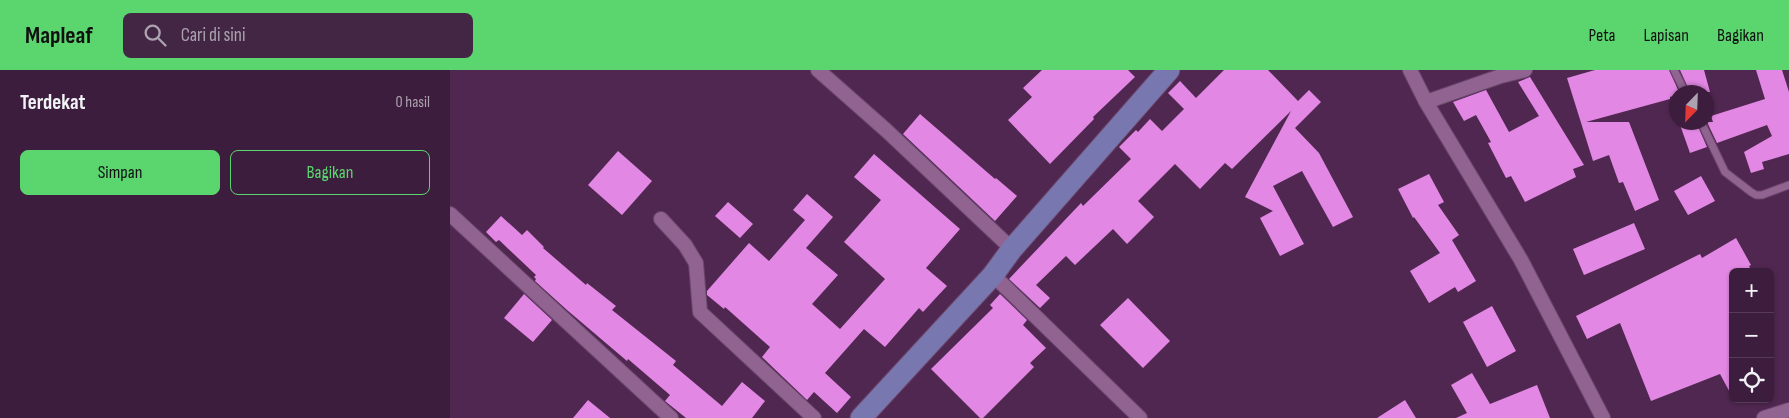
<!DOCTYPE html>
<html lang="id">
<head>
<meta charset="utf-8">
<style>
  :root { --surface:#3c1d3d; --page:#432644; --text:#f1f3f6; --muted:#aca2b0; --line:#553b57; --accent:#5bd56e }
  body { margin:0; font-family:"Sofia Sans Condensed",sans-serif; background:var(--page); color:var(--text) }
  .controls { position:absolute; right:15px; bottom:15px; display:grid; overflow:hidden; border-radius:8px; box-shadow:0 1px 4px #0004 }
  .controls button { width:45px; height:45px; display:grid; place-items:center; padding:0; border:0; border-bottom:1px solid var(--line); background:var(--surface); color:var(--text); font:25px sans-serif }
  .compass { position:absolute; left:1219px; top:15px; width:45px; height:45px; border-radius:50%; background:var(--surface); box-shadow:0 1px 4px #0004; rotate:203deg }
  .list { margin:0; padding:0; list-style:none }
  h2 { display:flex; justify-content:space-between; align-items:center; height:65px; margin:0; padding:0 20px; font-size:21px }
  h2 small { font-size:16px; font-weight:400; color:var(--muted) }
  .actions { display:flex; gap:10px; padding:15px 20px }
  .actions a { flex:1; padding:11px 0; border:1px solid var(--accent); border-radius:8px; text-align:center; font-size:18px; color:var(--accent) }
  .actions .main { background:var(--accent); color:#111 }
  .icon { flex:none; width:28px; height:28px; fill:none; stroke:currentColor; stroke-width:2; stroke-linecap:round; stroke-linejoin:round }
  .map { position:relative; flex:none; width:1339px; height:348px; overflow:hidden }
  header { display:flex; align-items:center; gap:30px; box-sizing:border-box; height:70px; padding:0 25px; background:var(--accent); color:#111 }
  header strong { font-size:24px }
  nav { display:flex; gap:28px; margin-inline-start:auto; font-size:18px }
  .search { width:350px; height:45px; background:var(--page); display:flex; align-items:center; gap:12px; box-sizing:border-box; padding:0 18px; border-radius:8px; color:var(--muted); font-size:19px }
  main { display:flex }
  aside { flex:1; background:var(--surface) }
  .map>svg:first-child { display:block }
  .building { fill:#e288e4 }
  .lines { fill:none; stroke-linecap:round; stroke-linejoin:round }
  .lane-casing { stroke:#6b476c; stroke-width:9 }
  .street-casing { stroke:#6b476c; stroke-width:16 }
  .primary-casing { stroke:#6b476c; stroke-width:23 }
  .lane { stroke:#906391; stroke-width:7 }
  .street { stroke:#906391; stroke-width:14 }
  .primary { stroke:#7977b0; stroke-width:21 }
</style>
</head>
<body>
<header>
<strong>Mapleaf</strong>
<div class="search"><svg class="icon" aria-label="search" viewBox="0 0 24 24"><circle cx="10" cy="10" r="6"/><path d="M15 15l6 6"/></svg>Cari di sini</div>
<nav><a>Peta</a><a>Lapisan</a><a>Bagikan</a></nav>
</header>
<main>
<aside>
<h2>Terdekat<small>0 hasil</small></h2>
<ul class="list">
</ul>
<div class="actions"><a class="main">Simpan</a><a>Bagikan</a></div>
</aside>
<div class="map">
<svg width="1339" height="348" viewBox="0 0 1339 348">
  <rect width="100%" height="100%" fill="#502751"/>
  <path class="building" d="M592,0h86l7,7 -42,40 1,2 -44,45 -42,-44 24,-23 -9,-9z
    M774,0h44l30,31 11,-11 12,12 -26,26 24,25 34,64 -20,10 -31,-56 -29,15 31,58 -24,12 -20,-38 13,-7 -28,-14 46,-86 -59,58 -7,-6 -25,26 -25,-25 -37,37 16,16 -27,27 -14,-15 -38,36 -9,-9 -30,29 14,13 -10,10 -31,-29 72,-76 2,3 48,-47 -12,-12 17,-17 2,2 12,-13 12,12 22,-22 -16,-16 12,-12 16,17z
    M1145,0h74l10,22h-3v3l-6,2v2l-84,23h43l30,78 -24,11 -12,-29 -4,1 -10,-28 -16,6 -26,-83z
    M1230,0h24l6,22h-20z
    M1306,0h26l7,22v62l-27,8 2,7 -13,4 -7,-21 28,-16 -5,-11 -50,18 -10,-21h6l-2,-6 54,-17z
    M1080,7l54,88 -11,4 3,8 -51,25 -14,-26 -5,2 -18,-35 3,-1 -15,-27 -12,6 -11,-19 33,-12 23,42 30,-16 -21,-34z
    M470,44l75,65 1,-1 21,18 -22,25 -92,-87z
    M1229,52h17l11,25 -17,6z
    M168,81l34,30 -30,34 -34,-30z
    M424,84l86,75 -34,39 21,18 -14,15 -10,11 -4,-4 -34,39 -21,-18 -39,44 26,24 -14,16 -23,-21 -7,8 -45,-43 8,-10 -45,-40 -1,2 -17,-14v-4l42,-48 20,18 36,-41 -12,-10 14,-16 26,23 -27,31 32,27 -26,29 28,25 45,-50 -41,-37 37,-42 -27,-23z
    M979,104l15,28 -6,3 21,30 -7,5 24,41 -18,11 -3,-5 -26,16 -19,-32 30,-18 -26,-36 -1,1 -15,-29z
    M1251,106l14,25 -27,14 -14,-24z
    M278,132l25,22 -13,14 -25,-22z
    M51,146l21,19 5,-5 17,17 -1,1 43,37 1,-2 29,23 -4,4 64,51 -3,4 49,41 20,-24 23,19 -13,17h-66l-21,-17 5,-6 -42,-36 -1,2 -60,-51 -32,-29 1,-2 -2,-2 2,-2 -37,-35 -3,2 -10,-10z
    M1184,153l11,26 -61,26 -11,-26z
    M1286,168l15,27 -2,1 3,6h-19v126l-13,-24 -69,27 -31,-78 -33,16 -11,-23 124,-62 2,4z
    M74,224l28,26 -19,22 -29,-24z
    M550,224l27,26 -4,5 23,23 -16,15 4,4 -51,51h-3l-49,-49 62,-61 -3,-3z
    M678,228l42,43 -27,27 -43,-43z
    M1042,236l24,45 -29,16 -24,-45z
    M1022,303l18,31 47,-19 13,33h-94l11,-5 -16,-28z
    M138,330l22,18h-37z
    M955,330l11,18h-39z"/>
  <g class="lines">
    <g class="lane-casing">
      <path id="lane" d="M1224,0l11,22
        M1251,52l24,50 26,20 5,3h6l27,-10"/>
    </g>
    <g class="street-casing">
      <path id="street" d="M368,0l69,61 125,118
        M960,0l16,32 95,158 82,158
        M976,32l75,-26 24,-6
        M0,144l221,204
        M211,149l24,26 11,18 4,49 114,106
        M543,205l147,143
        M1314,348l25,-8"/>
    </g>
    <g class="primary-casing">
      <path id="primary" d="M411,348l132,-143 19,-26 157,-179"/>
    </g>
    <use href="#lane" class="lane"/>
    <use href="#street" class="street"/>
    <use href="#primary" class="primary"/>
  </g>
</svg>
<div class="controls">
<button>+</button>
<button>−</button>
<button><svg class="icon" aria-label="locate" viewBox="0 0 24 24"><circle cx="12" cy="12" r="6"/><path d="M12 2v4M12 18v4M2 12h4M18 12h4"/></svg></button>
</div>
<svg class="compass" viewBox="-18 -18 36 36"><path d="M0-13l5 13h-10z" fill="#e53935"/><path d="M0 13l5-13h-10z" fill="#aca2b0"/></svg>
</div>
</main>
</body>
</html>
